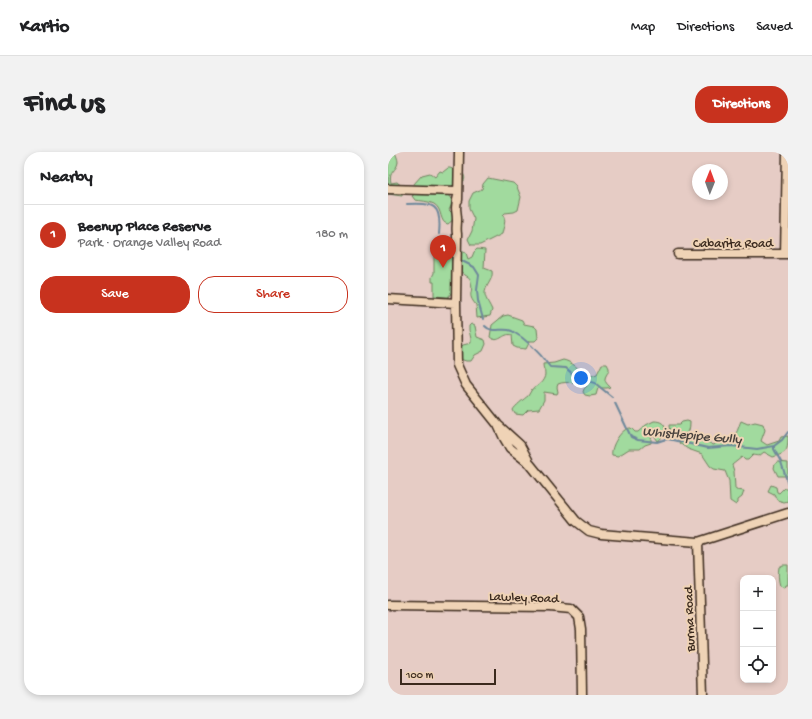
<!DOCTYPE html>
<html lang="en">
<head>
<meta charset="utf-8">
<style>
  :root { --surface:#fff; --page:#f2f2f2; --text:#202124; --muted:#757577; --line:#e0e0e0; --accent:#c8321e }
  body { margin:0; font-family:"Gochi Hand",sans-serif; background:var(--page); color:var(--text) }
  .controls { position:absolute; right:12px; bottom:12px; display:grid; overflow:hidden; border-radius:8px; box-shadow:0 2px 6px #0003 }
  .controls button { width:36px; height:36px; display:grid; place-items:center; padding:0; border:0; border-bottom:1px solid var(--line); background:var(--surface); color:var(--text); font:20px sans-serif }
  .compass { position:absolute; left:304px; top:12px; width:36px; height:36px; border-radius:50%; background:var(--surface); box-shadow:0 2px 6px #0003; rotate:1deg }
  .scale { position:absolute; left:12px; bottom:10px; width:96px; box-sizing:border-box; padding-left:4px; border:2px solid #3b2a1e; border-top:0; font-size:11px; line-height:14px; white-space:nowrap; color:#3b2a1e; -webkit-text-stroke:3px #efd3b6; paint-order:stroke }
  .you { position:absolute; left:193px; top:226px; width:14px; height:14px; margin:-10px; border:3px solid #fff; border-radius:50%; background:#1a73e8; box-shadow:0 0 0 6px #1a73e833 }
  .badge { display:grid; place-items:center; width:26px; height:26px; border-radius:50%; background:var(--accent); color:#fff; font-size:13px; font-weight:700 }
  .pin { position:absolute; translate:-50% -33px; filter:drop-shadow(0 1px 2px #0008) }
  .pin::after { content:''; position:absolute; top:21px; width:14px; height:12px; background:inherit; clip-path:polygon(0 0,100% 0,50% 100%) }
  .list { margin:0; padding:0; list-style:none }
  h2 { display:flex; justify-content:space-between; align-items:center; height:52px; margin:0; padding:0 16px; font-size:17px }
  h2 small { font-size:13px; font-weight:400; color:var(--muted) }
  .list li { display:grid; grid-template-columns:26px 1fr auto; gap:12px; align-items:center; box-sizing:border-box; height:60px; padding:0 16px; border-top:1px solid var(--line) }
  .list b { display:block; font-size:15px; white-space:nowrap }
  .list p { margin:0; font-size:13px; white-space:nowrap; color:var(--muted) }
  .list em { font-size:13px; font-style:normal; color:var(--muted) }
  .actions { display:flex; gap:8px; padding:12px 16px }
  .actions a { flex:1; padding:9px 0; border:1px solid var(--accent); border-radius:16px; text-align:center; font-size:14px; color:var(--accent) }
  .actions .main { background:var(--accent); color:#fff }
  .icon { flex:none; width:22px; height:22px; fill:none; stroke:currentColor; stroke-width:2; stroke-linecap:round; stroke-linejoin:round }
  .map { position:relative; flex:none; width:400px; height:543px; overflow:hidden; border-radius:16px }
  header { display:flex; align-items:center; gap:24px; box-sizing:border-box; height:56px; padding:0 20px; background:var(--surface); border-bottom:1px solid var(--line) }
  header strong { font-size:19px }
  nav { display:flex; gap:22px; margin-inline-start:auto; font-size:14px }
  .intro { display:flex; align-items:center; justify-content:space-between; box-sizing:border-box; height:96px; padding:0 24px }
  h1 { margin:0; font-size:28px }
  .button { padding:10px 18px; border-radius:16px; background:var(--accent); color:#fff; font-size:14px; font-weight:700 }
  main { display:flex; gap:24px; padding:0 24px }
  aside { flex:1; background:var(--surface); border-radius:16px; box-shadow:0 2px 6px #0003 }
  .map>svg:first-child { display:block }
  .green { fill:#a1da9e; stroke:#6e825e }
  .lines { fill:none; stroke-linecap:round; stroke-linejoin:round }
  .stream { stroke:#6e889b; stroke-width:2 }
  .minor-casing { stroke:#3b2a1e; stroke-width:11 }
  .minor { stroke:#efd3b6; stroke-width:8 }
  .labels { text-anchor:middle; stroke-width:4; stroke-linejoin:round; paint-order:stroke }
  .street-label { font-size:13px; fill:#3b2a1e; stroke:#efd3b6 }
  .water-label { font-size:14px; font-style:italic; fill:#48413d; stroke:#efd3b6 }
</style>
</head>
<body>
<header>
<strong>Kartio</strong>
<nav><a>Map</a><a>Directions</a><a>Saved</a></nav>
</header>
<div class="intro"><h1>Find us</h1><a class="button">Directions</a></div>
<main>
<aside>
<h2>Nearby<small></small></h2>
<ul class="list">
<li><span class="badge">1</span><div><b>Beenup Place Reserve</b><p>Park · Orange Valley Road</p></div><em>180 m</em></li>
</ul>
<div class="actions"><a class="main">Save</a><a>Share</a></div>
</aside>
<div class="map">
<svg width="400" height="543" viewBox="0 0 400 543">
  <rect width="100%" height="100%" fill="#e6ccc5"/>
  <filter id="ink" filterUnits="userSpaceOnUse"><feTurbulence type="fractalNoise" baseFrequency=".025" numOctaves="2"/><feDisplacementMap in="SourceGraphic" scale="8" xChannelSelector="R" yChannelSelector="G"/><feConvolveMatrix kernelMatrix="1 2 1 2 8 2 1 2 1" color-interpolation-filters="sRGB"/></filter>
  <g filter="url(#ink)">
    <path class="green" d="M0,0h7c1,3 3,7 3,10 -1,9 -10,9 -7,21l6,-1 6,5 -1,9 -14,-2z
      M60,16h2l13,5c5,10 -2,9 -9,12 -2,1 -4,3 -8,4 -10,1 -22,-2 -32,-2l-1,-2 9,-10 8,-2 5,4 5,-6 3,1z
      M100,26l25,5 4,4 4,10 -3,13 -4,2 -9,1 -2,2c4,6 0,12 -1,19l-22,11h-9l-3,-6 4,-8 2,-12 -5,-10v-8l4,-8 9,-4 1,-5z
      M28,41h27l8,4 1,7 -3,6 5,5v4l-6,5c-9,-1 -5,-15 -14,-20 -6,-3 -13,-3 -19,-4l-3,-4z
      M89,97l8,1 -1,18 8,3c2,9 -8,15 -7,24 1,5 5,10 7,15l-2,6 -13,2 -1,-13c-10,-12 -2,-11 -5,-23 -1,-5 -3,-5 -6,-7 -9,-6 -7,-15 -4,-24l5,2 2,6 4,-2 2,-5z
      M46,102h18v4l2,2 -1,31 -5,6 -14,-1v-14h-2v-5l2,-4z
      M120,163l14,5 2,4 10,2 3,3 1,9 -3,3h-5l-4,8 -9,-1 -4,-2 -1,-11c-9,-3 -13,10 -22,2l2,-12 11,-9z
      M83,172l4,2 2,11 8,3 1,4 -3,7 -8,4 -4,6h-5l-6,-2v-11l3,-3 8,-2c1,-6 -3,-11 -2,-17z
      M175,208c7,1 20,10 21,18 -8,8 -16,2 -26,6l-1,3 1,5 -1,2 -13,-2v8l-5,9 -11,1 -5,5 -8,-1 -2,-4c1,-3 12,-12 15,-14l4,-7c4,-1 13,-8 13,-15 0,-4 -2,-5 -2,-10l11,-1z
      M214,212h5l2,4v3c-6,8 -5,10 1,16l-3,1h-9l-2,7 -6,1 -5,-1 -2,-3 1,-3 3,-3 3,-10 7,-2z
      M266,269c15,0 13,13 4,20l-5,-7 -2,4v5l-6,2 -5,4h-11l-11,7 -6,-1c-2,-8 10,-28 19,-27l4,4h3l8,-7z
      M299,269l3,1c0,12 -3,11 -12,17l-8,-3 -1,-11h10l3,-3z
      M353,269l7,3 7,-2 8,2 2,6 -4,11 6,4 12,-4 2,-4 7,-1c0,15 -1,17 -15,21l-9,-5 -5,4 -6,-1 -5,5h-3l-3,-3 -10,8 2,6 1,17 1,2 8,1 -2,6 -4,3v3l-2,2 -6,-4 -1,-20 -4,-10 -11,-2 -4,-3 -8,-12 -14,-5 -9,-6c5,-7 16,-10 24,-6 4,3 6,7 11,8 8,-10 9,-3 17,-7 7,-4 7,-11 10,-17z
      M390,310l10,1v13h-10l-4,-8 1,-4z
      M383,333l5,2 1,5 2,1 5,-5h4v13l-4,1 -7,-2 -3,-6 -6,-3z
      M395,413h5v20h-2l-1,3 -5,-2c-2,-6 -2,-14 -1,-19z"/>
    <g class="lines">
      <path class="stream" d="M19,52c27,-1 35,0 32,30
        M51,90l10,9
        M72,108l14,7 5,8 -2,15 1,11 5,18
        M97,174c7,8 18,1 27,5 16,9 27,21 38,36l16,1 11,10 18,5 17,14
        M227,251l16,34 7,3 19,2 6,-2 5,-1 40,9 23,-2 26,3 17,-3 8,-6 6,-8
        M386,294v3l7,13 7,22"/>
      <g class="minor-casing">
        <path id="minor" d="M0,37l70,2
          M70,44c-4,13 -1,13 -1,24 0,5 -1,9 0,14l-1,69 1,62 9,20 32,40 22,20 8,15
          M70,48l1,-48
          M290,102h110
          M397,102l2,-102
          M0,147l68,4
          M110,273l6,13 6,10 20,16 46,57 13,10 12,3 97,8 90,-29
          M310,390l5,153
          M0,453l162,2 21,2 8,8 2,12 1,66"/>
      </g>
      <use href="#minor" class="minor"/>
    </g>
  </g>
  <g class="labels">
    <g class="street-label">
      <text x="345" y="95">Cabarita Road</text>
      <text transform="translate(136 444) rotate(2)" y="5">Lawley Road</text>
      <text transform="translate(300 467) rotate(-92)" y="5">Burma Road</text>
    </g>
    <g class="water-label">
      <text transform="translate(304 282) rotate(5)" y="5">Whistlepipe Gully</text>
    </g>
  </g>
</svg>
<div class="controls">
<button>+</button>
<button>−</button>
<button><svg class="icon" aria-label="locate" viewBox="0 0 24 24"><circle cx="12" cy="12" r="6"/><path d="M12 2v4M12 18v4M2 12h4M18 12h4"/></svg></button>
</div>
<svg class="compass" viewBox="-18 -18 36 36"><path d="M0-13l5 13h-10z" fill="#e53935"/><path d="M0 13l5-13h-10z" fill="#757577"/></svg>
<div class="scale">100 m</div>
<div class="you"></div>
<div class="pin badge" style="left:55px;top:116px">1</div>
</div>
</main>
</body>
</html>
